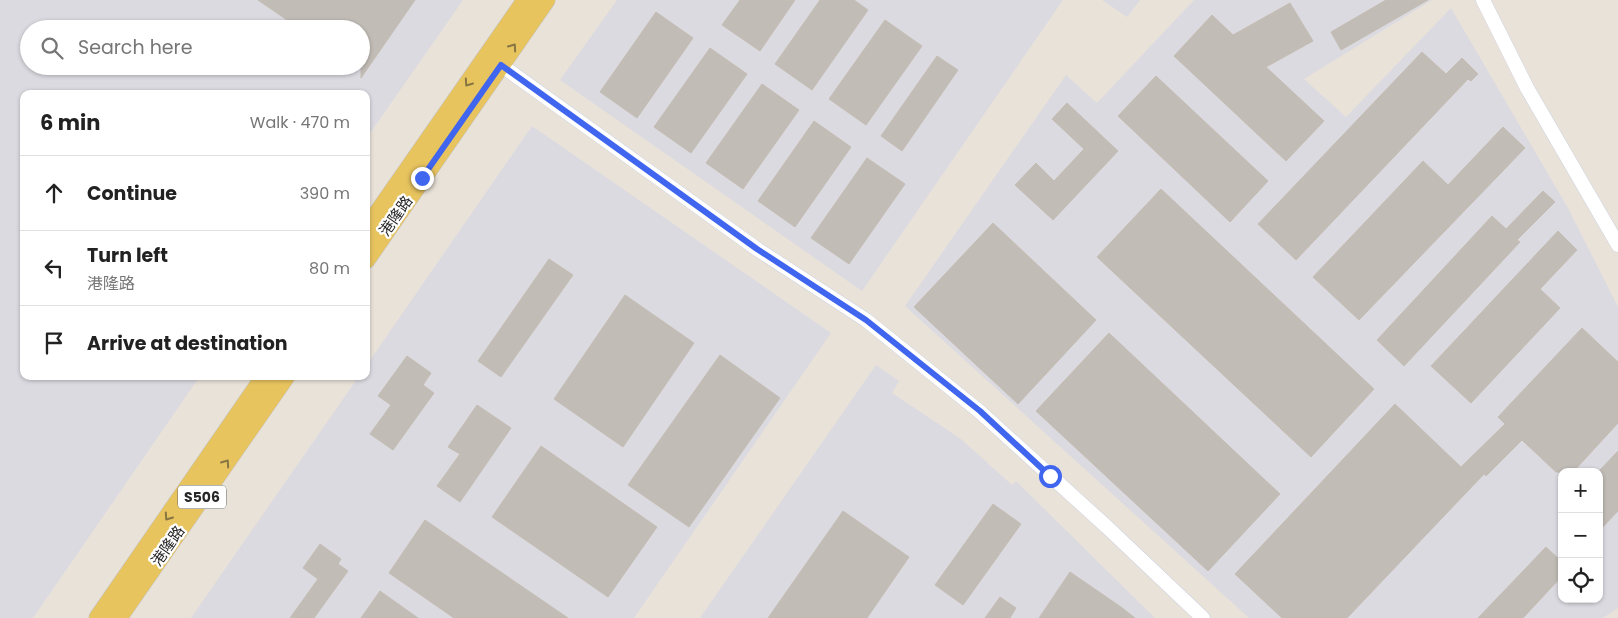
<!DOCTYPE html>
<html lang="en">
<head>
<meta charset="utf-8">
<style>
  :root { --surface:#fff; --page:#f6f6f6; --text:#222; --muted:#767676; --line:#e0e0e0 }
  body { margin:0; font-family:Poppins,"Noto Sans SC",sans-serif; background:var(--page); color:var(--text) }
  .controls { position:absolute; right:15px; bottom:15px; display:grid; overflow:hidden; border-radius:10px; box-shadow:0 1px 4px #0004 }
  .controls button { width:45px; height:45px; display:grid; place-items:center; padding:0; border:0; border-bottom:1px solid var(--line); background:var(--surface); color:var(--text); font:25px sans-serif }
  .stop { position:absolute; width:15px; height:15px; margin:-11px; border:4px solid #4065ef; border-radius:50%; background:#fff }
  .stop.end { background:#4065ef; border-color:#fff; box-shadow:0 1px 5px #0008 }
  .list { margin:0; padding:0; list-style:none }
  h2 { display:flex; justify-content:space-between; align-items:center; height:65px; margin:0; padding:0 20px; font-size:21px }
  h2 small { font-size:16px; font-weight:400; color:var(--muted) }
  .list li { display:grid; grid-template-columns:32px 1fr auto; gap:15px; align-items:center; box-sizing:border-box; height:75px; padding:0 20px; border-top:1px solid var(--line) }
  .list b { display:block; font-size:19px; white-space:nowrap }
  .list p { margin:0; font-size:16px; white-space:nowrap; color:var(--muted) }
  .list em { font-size:16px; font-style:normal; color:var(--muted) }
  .icon { flex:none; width:28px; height:28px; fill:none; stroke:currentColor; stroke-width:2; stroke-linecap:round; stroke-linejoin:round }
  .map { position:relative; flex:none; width:1618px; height:618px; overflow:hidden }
  .search { position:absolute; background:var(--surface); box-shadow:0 1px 4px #0004; left:20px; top:20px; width:350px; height:55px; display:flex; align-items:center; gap:12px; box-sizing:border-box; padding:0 18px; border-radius:28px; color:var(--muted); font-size:19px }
  .panel { position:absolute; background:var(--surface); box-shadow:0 1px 4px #0004; left:20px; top:90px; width:350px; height:290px; border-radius:10px }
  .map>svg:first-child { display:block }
  .industrial { fill:#dcdae1; fill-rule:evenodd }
  .building { fill:#c1bcb6; stroke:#c4bdb3 }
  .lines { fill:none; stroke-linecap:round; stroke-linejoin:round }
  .minor-casing { stroke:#ced2e0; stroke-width:15 }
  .major-casing { stroke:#c3c3c3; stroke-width:19 }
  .minor { stroke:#fff; stroke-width:14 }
  .major { stroke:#e8c45f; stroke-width:18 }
  .oneway { stroke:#887643 }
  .route { stroke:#4065ef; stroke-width:6 }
  .labels { text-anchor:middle; stroke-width:4.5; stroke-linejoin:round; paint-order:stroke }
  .shield { fill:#fff; stroke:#686868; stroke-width:1 }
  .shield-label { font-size:14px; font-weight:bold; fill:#272727 }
  .street-label { font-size:15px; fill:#272727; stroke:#fff }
</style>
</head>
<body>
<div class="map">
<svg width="1618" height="618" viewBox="0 0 1618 618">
  <rect width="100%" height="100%" fill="#e9e2d9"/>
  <path class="industrial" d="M0,0h463l-97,139v-45h-342v282h176l-167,242h-33zM29,29h332v37h-332z
    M617,0h446l-201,291 -302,-211z
    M1102,0h38l-13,17z
    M1194,0h238l-128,79 42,38 105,-109 117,200 50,99v301l-15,10h-354l-344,-312 161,-231 31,28zM1562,472h37v127h-37z
    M532,126l299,207 -141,204 -56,81h-443l168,-242h7v-10z
    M876,365l23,16 -7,12 69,46 51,46 4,-4 139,137h-455z"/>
  <path class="building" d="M258,0h157l-54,78v-49h-61z
    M740,0h55l-35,51 -38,-26z
    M820,0h34l14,10 -56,80 -37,-26z
    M1386,0h42l-87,50 -10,-18z
    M1290,3l23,38 -47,26 58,54 -38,40 -112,-105 38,-41 21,20z
    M656,12l37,26 -56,80 -37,-26z
    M885,20l37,26 -56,79 -37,-26z
    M710,48l37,26 -56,79 -37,-26z
    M1422,52l24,22 16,-16 16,16 -7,7 -3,-2 -172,181 -38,-36z
    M937,56l21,14 -56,81 -21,-15z
    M1156,76l112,105 -38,41 -112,-106z
    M762,84l37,26 -56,79 -37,-26z
    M1067,103l51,48 -65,69 -38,-35 21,-22 18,18 30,-32 -32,-30z
    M814,121l37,26 -56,80 -37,-26z
    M1503,127l22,21 -166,172 -46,-43 110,-116 25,24z
    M867,158l38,26 -56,80 -38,-26z
    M1161,189l213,200 -63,68 -214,-200z
    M1543,191l12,11 -38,38 3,2 -116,124 -27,-26 115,-124 14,13z
    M993,223l103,97 -78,84 -104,-97z
    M1558,231l19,19 -37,39 20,19 -89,95 -40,-37z
    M549,259l24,16 -72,102 -23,-16z
    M625,295l69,48 -71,104 -69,-48z
    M1582,328l36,34v61l-45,49h-17l-34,-32 -36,36 -2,-2 -137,144h-65l-47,-44 160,-170 66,63 44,-43 -7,-7z
    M1109,333l171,161 -72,77 -172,-160z
    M720,355l60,43 -91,129 -61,-42z
    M407,356l24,17 -8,12 11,8 -41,57 -23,-16 21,-29 -13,-9z
    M477,405l34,23 -51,74 -23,-16 23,-32 -12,-7z
    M541,446l116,81 -49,70 -116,-80z
    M1618,451v60l-19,20v-60z
    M993,504l28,20 -58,81 -28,-20z
    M843,511l66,46 -42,61h-99z
    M425,520l143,98h-114l-65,-45z
    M320,544l21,15 -3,5 10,7 -34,47h-24l28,-39 -15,-11z
    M1546,547l16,15v14l-39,42h-45z
    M1070,572l51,35 14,11h-96z
    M380,591l38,27h-57z
    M1000,597l16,11 -6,10h-25z"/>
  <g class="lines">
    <g class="minor-casing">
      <path id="minor" d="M1483,0l44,88 91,157
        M501,65l256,184 109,71 113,91 128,116 96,91"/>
    </g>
    <g class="major-casing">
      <path id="major" d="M366,230l160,-230
        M366,260l180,-260
        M98,618l167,-242
        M118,618l168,-242"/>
    </g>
    <use href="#minor" class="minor"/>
    <use href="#major" class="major"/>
  </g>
  <defs><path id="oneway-chevron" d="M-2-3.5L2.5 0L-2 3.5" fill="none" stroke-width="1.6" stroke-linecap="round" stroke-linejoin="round" transform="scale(1.25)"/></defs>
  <g class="oneway">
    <use href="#oneway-chevron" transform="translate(513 47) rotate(-55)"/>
    <use href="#oneway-chevron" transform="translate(468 83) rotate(125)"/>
    <use href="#oneway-chevron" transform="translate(226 463) rotate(-55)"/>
    <use href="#oneway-chevron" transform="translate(168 517) rotate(125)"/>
  </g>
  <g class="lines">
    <path class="route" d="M422,178l79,-113 256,184 109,71 114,91 70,65"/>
  </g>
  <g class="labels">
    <rect class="shield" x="178" y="485.5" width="48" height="23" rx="4"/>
    <g class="shield-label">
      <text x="202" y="502">S506</text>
    </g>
    <g class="street-label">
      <text transform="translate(396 216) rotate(-55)" y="5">港隆路</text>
      <text transform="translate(168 546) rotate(-55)" y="5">港隆路</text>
    </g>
  </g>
</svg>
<div class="controls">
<button>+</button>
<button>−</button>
<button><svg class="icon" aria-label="locate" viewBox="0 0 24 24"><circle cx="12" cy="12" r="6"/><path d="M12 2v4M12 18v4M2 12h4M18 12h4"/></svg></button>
</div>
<div class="stop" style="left:1050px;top:476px"></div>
<div class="stop end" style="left:422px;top:178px"></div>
<div class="search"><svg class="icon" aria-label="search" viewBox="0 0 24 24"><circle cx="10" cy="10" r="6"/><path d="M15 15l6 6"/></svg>Search here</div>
<section class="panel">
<h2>6 min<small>Walk · 470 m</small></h2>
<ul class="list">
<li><svg class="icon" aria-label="ahead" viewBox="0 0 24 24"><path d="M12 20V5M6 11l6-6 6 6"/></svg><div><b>Continue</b></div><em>390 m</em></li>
<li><svg class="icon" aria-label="left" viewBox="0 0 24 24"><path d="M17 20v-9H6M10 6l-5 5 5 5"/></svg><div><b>Turn left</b><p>港隆路</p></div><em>80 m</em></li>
<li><svg class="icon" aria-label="arrive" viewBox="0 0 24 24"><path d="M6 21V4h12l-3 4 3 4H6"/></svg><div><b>Arrive at destination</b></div></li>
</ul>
</section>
</div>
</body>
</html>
